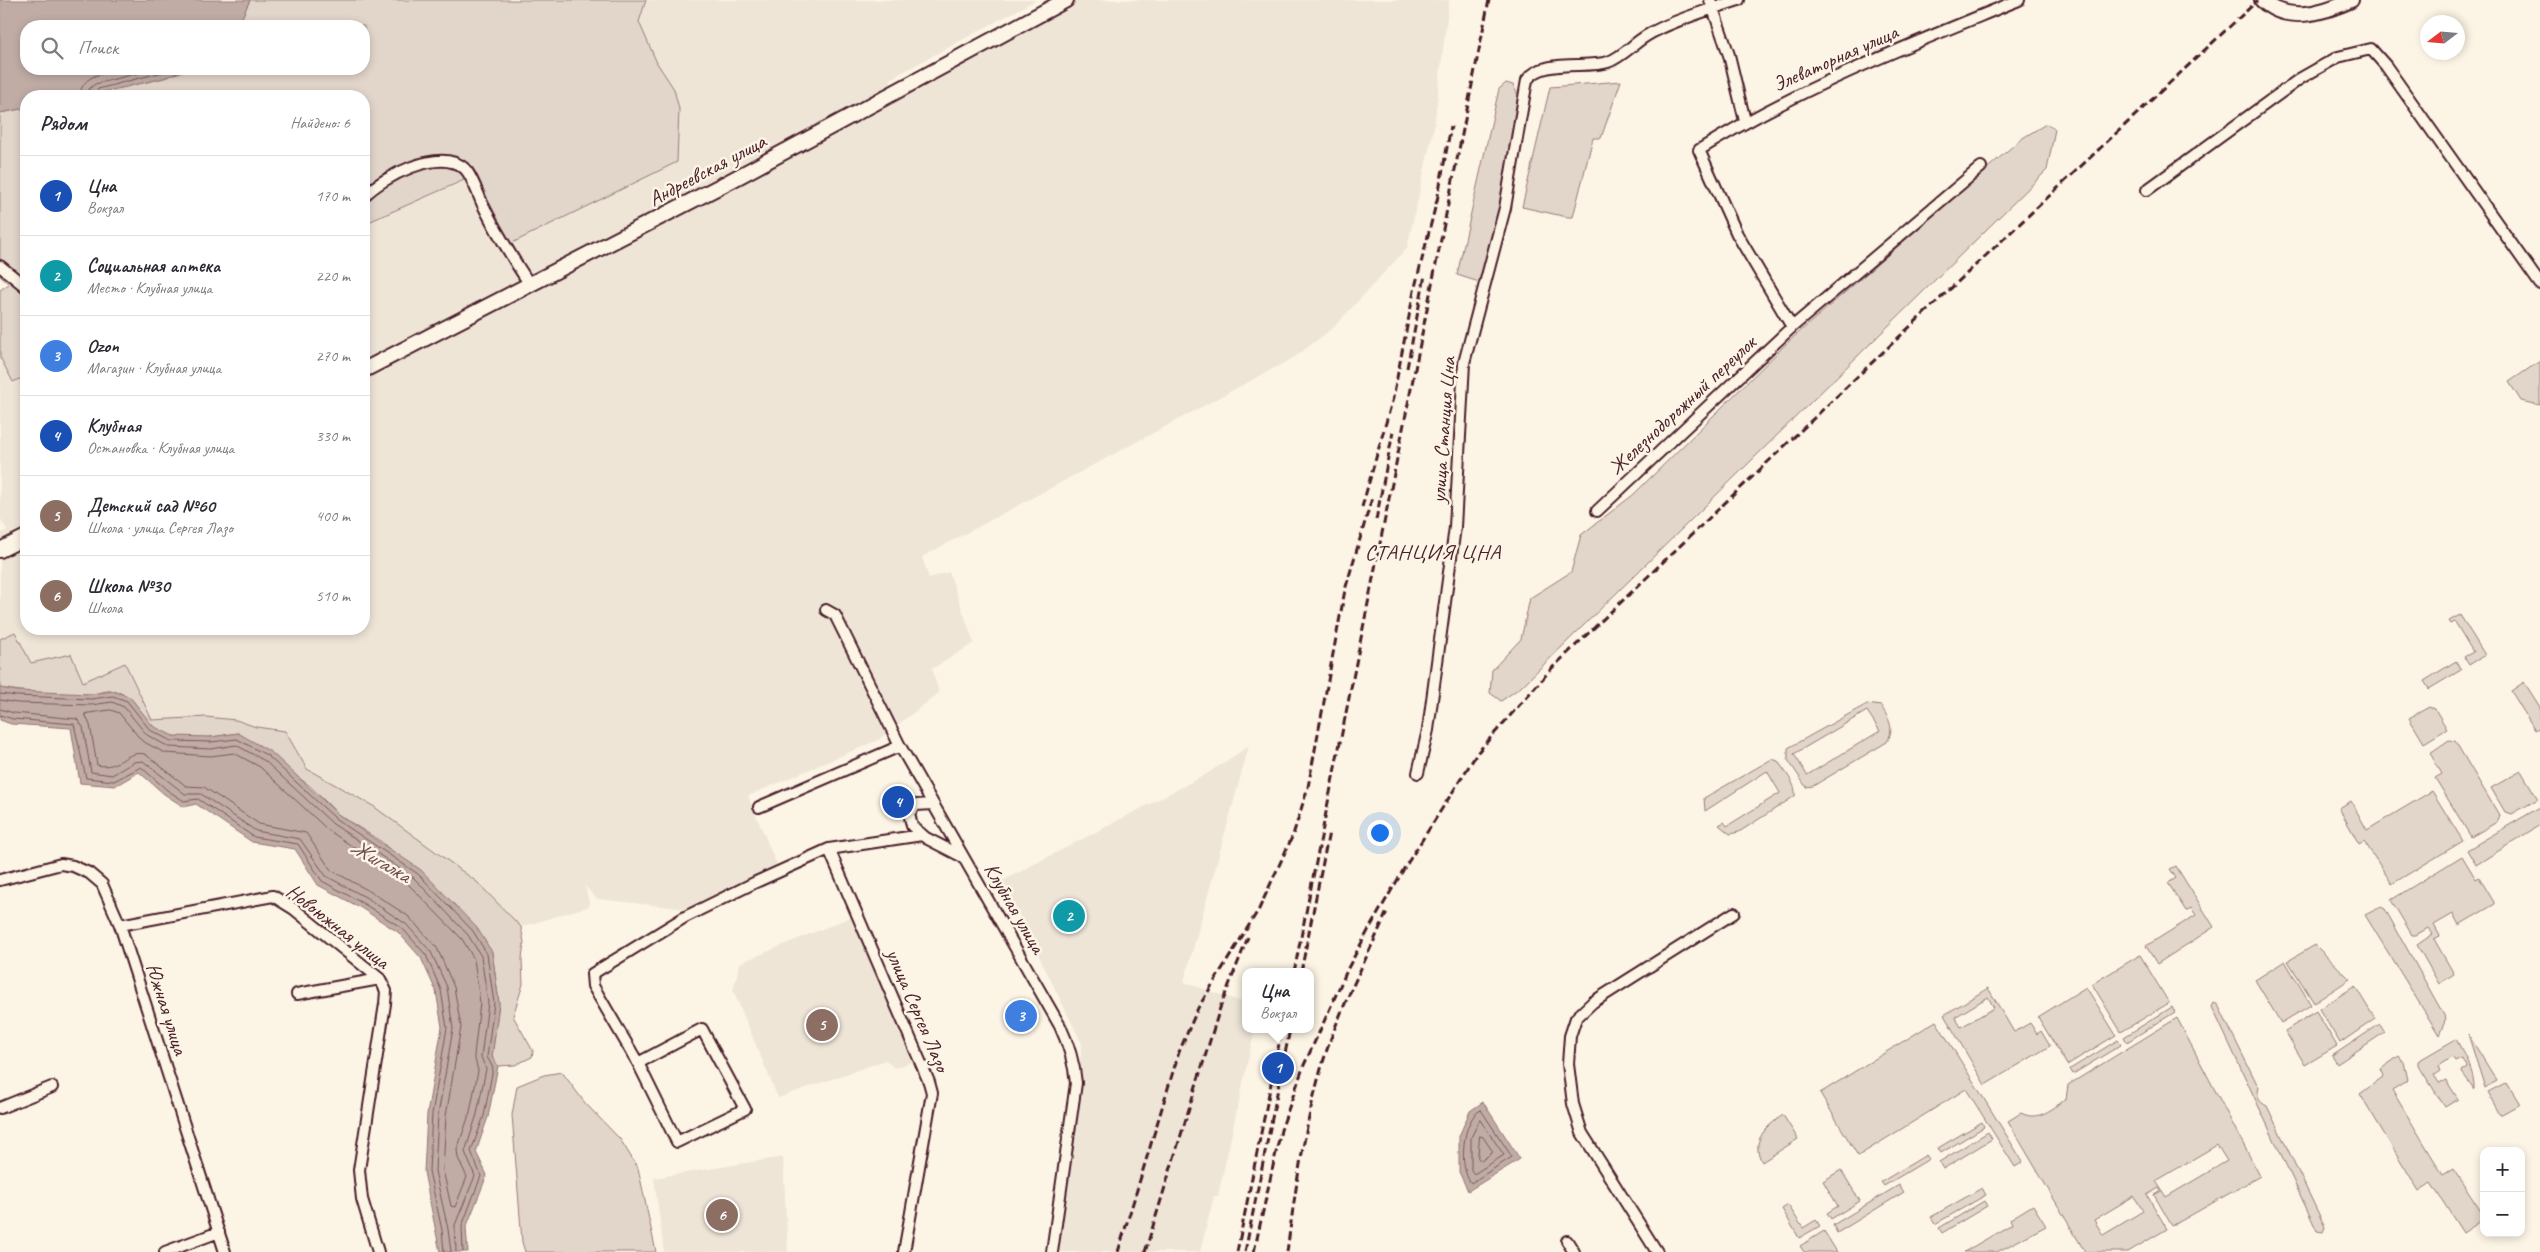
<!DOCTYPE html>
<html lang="ru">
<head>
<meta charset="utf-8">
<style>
  :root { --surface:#fff; --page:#f2f2f3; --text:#2b2b33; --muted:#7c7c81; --line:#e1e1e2; --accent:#111827 }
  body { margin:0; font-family:Caveat,sans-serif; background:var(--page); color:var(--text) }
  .controls { position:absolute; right:15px; bottom:15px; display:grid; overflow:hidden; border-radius:10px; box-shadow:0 2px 8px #0003 }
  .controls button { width:45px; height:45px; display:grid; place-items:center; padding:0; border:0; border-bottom:1px solid var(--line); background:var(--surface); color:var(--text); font:25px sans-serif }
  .compass { position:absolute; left:2420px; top:15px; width:45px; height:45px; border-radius:50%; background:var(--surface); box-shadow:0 2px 8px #0003; rotate:254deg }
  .you { position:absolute; left:1379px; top:832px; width:18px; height:18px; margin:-12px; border:4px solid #fff; border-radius:50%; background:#1a73e8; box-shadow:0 0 0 8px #1a73e833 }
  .badge { display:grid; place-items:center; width:32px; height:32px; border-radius:50%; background:var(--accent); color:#fff; font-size:16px; font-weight:700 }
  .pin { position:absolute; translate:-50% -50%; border:2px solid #fff; box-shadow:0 1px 5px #0006 }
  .popup { position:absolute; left:1242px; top:968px; width:72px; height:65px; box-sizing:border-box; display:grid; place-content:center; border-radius:10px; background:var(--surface); filter:drop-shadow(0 1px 4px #0005); font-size:16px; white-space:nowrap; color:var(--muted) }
  .popup b { font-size:19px; color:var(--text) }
  .popup::after { content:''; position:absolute; left:50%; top:100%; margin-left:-10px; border:10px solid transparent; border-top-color:var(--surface) }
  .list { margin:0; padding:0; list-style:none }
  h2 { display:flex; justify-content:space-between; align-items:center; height:65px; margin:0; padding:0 20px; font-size:21px }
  h2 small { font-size:16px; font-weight:400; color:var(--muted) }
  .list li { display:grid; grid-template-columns:32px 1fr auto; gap:15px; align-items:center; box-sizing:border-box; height:80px; padding:0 20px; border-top:1px solid var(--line) }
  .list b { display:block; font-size:19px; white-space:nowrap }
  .list p { margin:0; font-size:16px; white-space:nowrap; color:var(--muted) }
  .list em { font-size:16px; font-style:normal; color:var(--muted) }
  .icon { flex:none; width:28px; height:28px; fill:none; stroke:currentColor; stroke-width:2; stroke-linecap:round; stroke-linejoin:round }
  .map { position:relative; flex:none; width:2540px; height:1252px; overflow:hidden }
  .search { position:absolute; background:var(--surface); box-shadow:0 2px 8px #0003; left:20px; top:20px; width:350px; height:55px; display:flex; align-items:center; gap:12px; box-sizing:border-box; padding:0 18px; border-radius:20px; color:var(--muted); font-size:19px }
  .panel { position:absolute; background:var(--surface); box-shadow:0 2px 8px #0003; left:20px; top:90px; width:350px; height:545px; border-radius:20px }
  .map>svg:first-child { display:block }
  .built { fill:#eee5d7 }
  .green { fill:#e2d5ca; stroke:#967a7a; fill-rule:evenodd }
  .water { fill:#c0aca5; stroke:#917474 }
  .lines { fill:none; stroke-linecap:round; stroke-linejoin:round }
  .shore { stroke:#79575c; stroke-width:1 }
  .street-casing { stroke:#4a1f2b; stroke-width:14 }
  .secondary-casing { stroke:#4a1f2b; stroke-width:18 }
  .street { stroke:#fcf5e5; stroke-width:10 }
  .secondary { stroke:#fcf5e5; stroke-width:14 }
  .rail { stroke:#4a1f2b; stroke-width:3; stroke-dasharray:8 4; stroke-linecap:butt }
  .labels { text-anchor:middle; stroke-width:5; stroke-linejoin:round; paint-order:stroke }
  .street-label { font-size:21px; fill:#4a1f2b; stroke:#fcf5e5 }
  .neighbourhood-label { font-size:22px; letter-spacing:1px; fill:#4a1f2b; stroke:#fcf5e5 }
  .water-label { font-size:22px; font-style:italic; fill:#6d4950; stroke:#fcf5e5 }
</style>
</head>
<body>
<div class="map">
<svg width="2540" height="1252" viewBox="0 0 2540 1252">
  <rect width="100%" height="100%" fill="#fcf5e5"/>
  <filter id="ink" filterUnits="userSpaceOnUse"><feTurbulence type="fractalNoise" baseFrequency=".02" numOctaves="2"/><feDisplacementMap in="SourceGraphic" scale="10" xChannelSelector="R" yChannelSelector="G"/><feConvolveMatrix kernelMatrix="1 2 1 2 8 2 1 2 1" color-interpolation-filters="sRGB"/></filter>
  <g filter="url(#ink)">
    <path class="built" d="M646,0h390l-146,79 9,15 177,-94h373l-15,127 -27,121 -73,79 -39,30 -373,200 7,21 20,-6 25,71 -42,26 7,24 -61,47 -130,56 29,69 -89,44 -91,-10 -12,-13 5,20 -69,21 -44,-45 -104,-76 -66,-37 -22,-38 -29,-4 -20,-7 -30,-3 -54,3 -27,-57 -42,20 -52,-20 -16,-31 -15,7v-105l7,-4 -7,-12v-161l13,25 13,-6v253h338v-405l310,-135 -17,-26 -18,-41z
      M1249,746l-65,236 61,21 1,26h9l-37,167h-4l-14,56h-144l26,-208 -80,-163 203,-106z
      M851,917l62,145 -19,6 -8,-8 -108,38 -45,-108 7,-27z
      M783,1157l5,95h-124l-10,-74z"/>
    <path class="green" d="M250,0h396l-7,22 18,41 17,26 5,20 -2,53 -169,83 -37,-68 -107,47v-128h-277l77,-18 24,-9h176v-43h-126z
      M1621,81l-20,57h-8l-20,79h-6l-45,-10 28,-120z
      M1506,83l7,2 4,8 5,1 -20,102v10l-23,76 -22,-7 42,-186z
      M26,108v268l-13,6 -13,-25v-67l9,-6 -9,-8v-163z
      M2046,124l9,5 -8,41 -526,517 -20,14 -11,-8 2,-23 29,-31 9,-41 41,-26 10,-37 52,-40 156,-154 232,-202z
      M2540,361v44l-19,-4 -12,-19z
      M2460,615l25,40 -16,10 -5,-8 9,-5 -18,-30 -4,2 -2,-3z
      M15,632l16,31 40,-9 12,28 42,-19 27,57 54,-3 30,3 20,7 29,4 22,38 66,37 104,76 44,45 3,15 -2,17 1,25 -10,32 20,35 -1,6 -17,8 -17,1 -6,-9 7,-54 -7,-51 -110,-110 -43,-27 -29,-29 -72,-53c-26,4 -64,12 -85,-7 -14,-13 -18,-31 -39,-35 -7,-1 -15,2 -22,3 -30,1 -63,-1 -92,-6v-49z
      M2456,661l5,9 -32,19 -5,-8z
      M2524,682l16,25v20l-5,3 -24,-39z
      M1867,704l14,2c8,13 14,22 6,36l-74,44 -7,1 -18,-27v-12zM1867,711l13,20 -73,44 -13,-21z
      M2429,707l6,2 12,20 -23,14 -15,-25z
      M2449,740l6,1 44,74 -2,7 -26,15 -36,-59 7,-4 -12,-21z
      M1772,759l6,2c6,10 19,23 17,35l-56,36 -9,2 -11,-9 5,-3 3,4 53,-33 -13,-22 -62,40 -1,-13z
      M2521,771l17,28 -26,15 -7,-2 -14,-24z
      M2432,791l31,50 -71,43 -28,-43 -5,3 -20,-36 12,-7 16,29z
      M2540,807v18l-64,40 -9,-15z
      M2462,856l14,23 3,-2 16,27 -36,21 -6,-11 -19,11 6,11 -6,3 20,35 -15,10 -22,-39 16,-11 -5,-6 -12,7h-4l-21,-35z
      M2176,866l38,61 -57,37 -11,-18 50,-31 -5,-7 -5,3 -18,-28 8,-5 -6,-9z
      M2381,907l4,2 61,110 -7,16 -74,-120z
      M2315,945l35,34 -36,24 -26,-42z
      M2140,955l29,48 -48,29 -29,-48z
      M2285,961l26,44 -30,18 -26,-43z
      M2355,986l20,33 -35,24 -21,-34z
      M2086,987l30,48 -49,30 -29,-48z
      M1988,988l26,44 16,-9 7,11 4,-3 9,15 -65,39 -41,-70zM1988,997l6,11 -33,19 -6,-10z
      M2214,1003l4,2 41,83c-3,9 0,14 8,18l58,121 -2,5 -6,-1 -105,-224z
      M2172,1007l3,5 -48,30 -3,-5z
      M2316,1011l21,35 -32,19 -20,-34z
      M2177,1018l83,158 -88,50 -18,-31 7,-4 -2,-3 -12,7 20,34 -39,23h-43l-77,-131 13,-8c17,9 31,-4 45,-14l2,-14zM2217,1145l10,16 -61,36 -10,-16zM2134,1196l9,15 -40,24 -9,-15z
      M1936,1021l87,141 -8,5 -49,-78 -108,67 -38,-63z
      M2380,1024l5,8 -48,32 -5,-8z
      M2468,1034l29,47 -12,7z
      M2456,1039c8,15 19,33 18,50l-13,-18 6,-4 -6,-9 -6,3 -3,-4 -14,9 2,5 -6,4 5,8 7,-3 12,19 -13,8 -27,-42v-4z
      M2118,1040l3,5 -48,29 -3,-5z
      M2399,1056l5,6 4,18 -16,10 51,85 10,-6 31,47v3l-21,14 -32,-50 -12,8 -59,-97 24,-18 -3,-7z
      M562,1072l23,31 35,36 18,29 18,84h-131l-3,-10 -10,-127 5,-29 27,-11z
      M2507,1083l13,21 -20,11 -12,-22z
      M1783,1115l15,24 -36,23c-12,-22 4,-35 21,-47z
      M1982,1122l2,5 -43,26 -3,-5z
      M1988,1132l4,7 -49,30 -4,-7z
      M1926,1155l3,4 -45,27 -3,-4z
      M1841,1170l19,31 -29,18 -4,-6 11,-7 -15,-25z
      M1899,1185l5,7 -67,41 -4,-8z
      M1982,1188l4,7 -51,29 -4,-7z
      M1984,1201l3,5 -45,27 -3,-5z
      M1788,1205l15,23 13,-8 4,6 -21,12 -17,-29z
      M2033,1205l13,21 -49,26h-33l48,-28 -2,-5z
      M1824,1231l13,21h-33l-4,-6z"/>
    <path class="water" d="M0,0h250l-12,26h-212v43h162l-24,9 -77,18h-61v12l-26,5z
      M0,688l17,3 74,3 22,-3 17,6 23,29 20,10 38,1 27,-4 33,19 68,63 82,55 56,58 15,24 7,51 -7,54 6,9 -10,51 -12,35 11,23 -21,53 2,24h-28l-16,-80 3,-58 15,-87 -6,-36 -15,-33 -23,-26 -37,-24 -43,-23 -23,-36 -43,-7 -56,-38 -12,3 -20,-13 -25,-22 -24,14 -35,-3 -9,-55 -60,-4 -11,-4z
      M1483,1102l37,57 -52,32 -9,-19v-36l11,-25z"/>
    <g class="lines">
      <path class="shore" d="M80,96c1,-23 27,-23 45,-27
        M88,96l1,-7 6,-5 60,-15
        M94,96l4,-7 76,-20
        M0,694l17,2 74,3 22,-3 14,5 23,29 21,11 40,1 26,-3 31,17 68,63 82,55 55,57 14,23 7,49 -7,54 6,11 -9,48 -13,35 10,25 -19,50 1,26
        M0,700l17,3 74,2 21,-3 12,5 23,28 22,12 42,2 25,-4 29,16 68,63 81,54 54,57 13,21 7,47 -7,54 5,12 -9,45 -12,38 10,24 -20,49 1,27
        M0,709l14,4 63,6 6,8 8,45 21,3 22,-13 9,-1 42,33h16l55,37 44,8 26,37 41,22 39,26 25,28 16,35 6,42 -15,86 -3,56 13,58 3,23
        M111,710l8,3 23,28 23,12 46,3 23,-3 26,14 68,63 80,54 54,55 12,20 6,44 -6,52 4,16 -8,41 -13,38 1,8 9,19 -12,30 -4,-1 -8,-36 3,-54 15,-89 -7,-40 -17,-39 -29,-32 -37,-24 -40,-22 -25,-37 -47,-9 -55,-37 -18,-1 -41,-32c-21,-4 -24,16 -48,11l-7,-40 -5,-11z
        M0,715l13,4 61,5 12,54 28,3 27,-14 26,23 17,11 14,-2 56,38 44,7 24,37 42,23 38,24 24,27 15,35 6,38 -15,86 -3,57 13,59 2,22
        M1481,1110l31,47 -41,26c-13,-15 -9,-65 10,-73z
        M1480,1120l24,35 -30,19 -3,-4v-32z
        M1480,1136l3,1 10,15 -12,9 -3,-3z"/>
      <g class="street-casing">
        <path id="street" d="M1710,0l19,55 16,66
          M1981,167l-189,160 -55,-93 -38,-84c101,-63 211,-105 320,-150
          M2147,190l154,-112 37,-21 33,-8 15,17 154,218
          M364,196c19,-19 75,-49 100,-28 7,5 15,29 19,37 14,28 30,54 47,80
          M0,266l26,21
          M1597,511l195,-184
          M826,610l9,5 65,131 160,280c9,19 14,36 16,57l-24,169
          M1418,773l10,-43 27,-203 9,-164 41,-155 22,-128c15,-22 59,-11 81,-18 14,-5 25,-18 38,-26 22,-14 68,-28 93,-36
          M933,804l-17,1 -7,8 3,13 14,12 37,19
          M759,807l141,-61
          M829,849l100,233 3,11 -28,159
          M0,880l61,-16 12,2 16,7 13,11 18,41 105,327
          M120,925l153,-29 21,13 86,70 6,12 -1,13 -26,166 3,29 16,53
          M297,994l83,-15
          M638,1063l64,-34 43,80 -68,33 -39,-79 -45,-77 -1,-12 93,-57 71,-35 73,-33 93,-14
          M0,1108l52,-21
          M1567,1241l7,11
          M165,1252l54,-20
          M1657,1252l-75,-119 -9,-29 -5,-40 2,-28 6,-18 17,-16 141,-89"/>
      </g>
      <g class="secondary-casing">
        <path id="secondary" d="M2262,0c25,24 61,13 89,0
          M364,370l368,-190 334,-180
          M0,550l26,-13"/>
      </g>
      <use href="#street" class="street"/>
      <use href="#secondary" class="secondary"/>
      <path class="rail" d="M1437,201l14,-75
        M1407,368l18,-93
        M1362,507l31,-109 21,-107 24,-95
        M1376,520l17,-88
        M1294,972l195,-972
        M1301,972l28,-140
        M1118,1252l61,-200 19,-44 61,-99 34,-74 15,-48 37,-197 27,-92
        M1145,1252l75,-244 28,-71
        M1237,1252l45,-223
        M1245,1252l45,-223
        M1254,1252l27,-122 23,-65 18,-39 26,-58 21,-39 36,-62 73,-115 74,-84 329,-314 377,-354
        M1287,1252c8,-61 19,-135 37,-193 16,-52 43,-100 64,-150"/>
    </g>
  </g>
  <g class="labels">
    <g class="street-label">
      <text transform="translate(1835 58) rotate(-24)" y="7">Элеваторная улица</text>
      <text transform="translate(707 170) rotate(-28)" y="7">Андреевская улица</text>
      <text transform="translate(1682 405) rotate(-43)" y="7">Железнодорожный переулок</text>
      <text transform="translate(1443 430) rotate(-86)" y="7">улица Станция Цна</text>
      <text transform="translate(1015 908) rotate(60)" y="7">Клубная улица</text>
      <text transform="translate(338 926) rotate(38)" y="7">Новоюжная улица</text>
      <text transform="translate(167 1009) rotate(72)" y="7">Южная улица</text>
      <text transform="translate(918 1010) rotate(67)" y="7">улица Сергея Лазо</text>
    </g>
    <g class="neighbourhood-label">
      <text x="1433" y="559">СТАНЦИЯ ЦНА</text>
    </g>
    <g class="water-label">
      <text transform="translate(381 860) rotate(30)" y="8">Жигалка</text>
    </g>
  </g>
</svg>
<div class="controls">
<button>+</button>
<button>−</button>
</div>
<svg class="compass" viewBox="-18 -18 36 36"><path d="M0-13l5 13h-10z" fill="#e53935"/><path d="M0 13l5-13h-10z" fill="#7c7c81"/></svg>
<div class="you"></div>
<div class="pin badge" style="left:1278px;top:1068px;background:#1a4fb4">1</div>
<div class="popup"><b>Цна</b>Вокзал</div>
<div class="pin badge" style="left:1069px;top:916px;background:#0f9aa8">2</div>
<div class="pin badge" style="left:1021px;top:1016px;background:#3f7fe0">3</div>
<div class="pin badge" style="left:898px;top:802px;background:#1a4fb4">4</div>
<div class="pin badge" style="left:822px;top:1025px;background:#8d6e63">5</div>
<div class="pin badge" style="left:722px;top:1215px;background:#8d6e63">6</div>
<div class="search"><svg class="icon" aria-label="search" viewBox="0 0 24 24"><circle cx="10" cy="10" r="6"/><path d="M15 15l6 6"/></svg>Поиск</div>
<section class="panel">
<h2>Рядом<small>Найдено: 6</small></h2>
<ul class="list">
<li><span class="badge" style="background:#1a4fb4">1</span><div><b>Цна</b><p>Вокзал</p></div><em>170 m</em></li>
<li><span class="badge" style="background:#0f9aa8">2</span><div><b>Социальная аптека</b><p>Место · Клубная улица</p></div><em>220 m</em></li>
<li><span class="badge" style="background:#3f7fe0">3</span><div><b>Ozon</b><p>Магазин · Клубная улица</p></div><em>270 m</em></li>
<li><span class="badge" style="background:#1a4fb4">4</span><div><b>Клубная</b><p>Остановка · Клубная улица</p></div><em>330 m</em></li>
<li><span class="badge" style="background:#8d6e63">5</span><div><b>Детский сад №60</b><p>Школа · улица Сергея Лазо</p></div><em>400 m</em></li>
<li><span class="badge" style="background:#8d6e63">6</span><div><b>Школа №30</b><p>Школа</p></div><em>510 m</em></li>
</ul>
</section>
</div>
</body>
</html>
